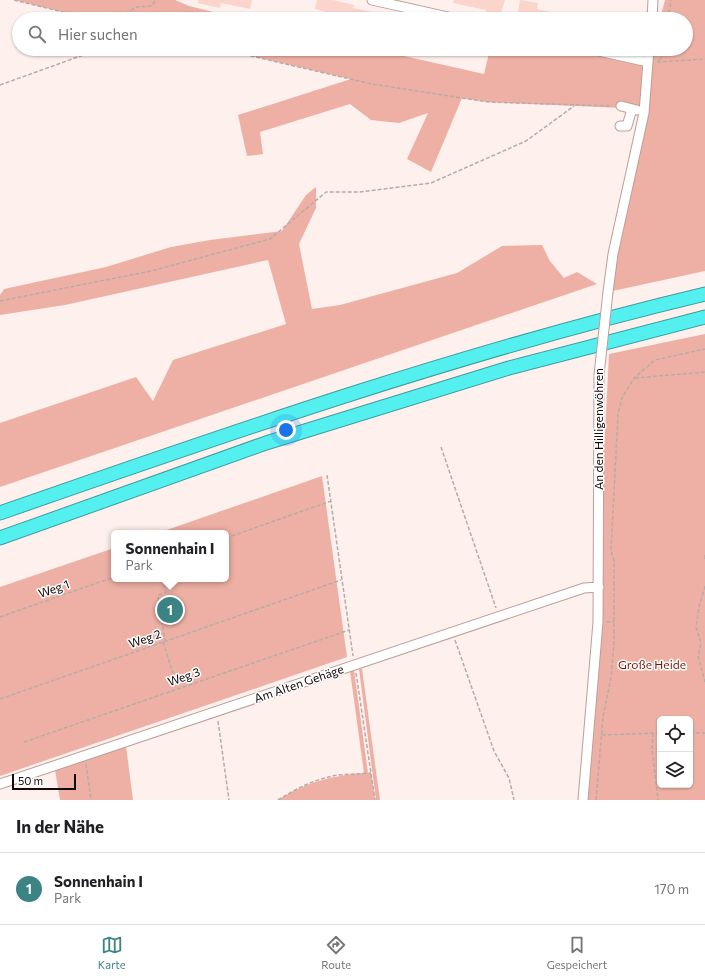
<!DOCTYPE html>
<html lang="de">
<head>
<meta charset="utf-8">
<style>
  :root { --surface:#fff; --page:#f6f6f6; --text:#202124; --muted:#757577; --line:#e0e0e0; --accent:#3b8483 }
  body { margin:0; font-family:Commissioner,sans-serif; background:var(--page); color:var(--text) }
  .controls { position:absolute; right:12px; bottom:12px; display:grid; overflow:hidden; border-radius:6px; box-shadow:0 1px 3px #0004 }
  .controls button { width:36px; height:36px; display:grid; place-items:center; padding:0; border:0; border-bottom:1px solid var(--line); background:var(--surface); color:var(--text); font:20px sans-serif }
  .scale { position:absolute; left:12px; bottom:10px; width:64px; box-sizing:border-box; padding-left:4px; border:2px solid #130907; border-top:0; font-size:11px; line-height:14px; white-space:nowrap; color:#130907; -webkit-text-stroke:3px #fff; paint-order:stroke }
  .you { position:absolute; left:286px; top:430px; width:14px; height:14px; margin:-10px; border:3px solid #fff; border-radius:50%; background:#1a73e8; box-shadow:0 0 0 6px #1a73e833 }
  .badge { display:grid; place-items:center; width:26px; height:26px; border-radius:50%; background:var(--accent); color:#fff; font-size:13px; font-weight:700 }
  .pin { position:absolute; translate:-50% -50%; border:2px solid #fff; box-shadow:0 1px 4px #0006 }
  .popup { position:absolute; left:111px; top:530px; width:118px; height:52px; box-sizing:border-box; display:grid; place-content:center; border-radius:6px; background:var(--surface); filter:drop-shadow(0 1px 3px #0005); font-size:13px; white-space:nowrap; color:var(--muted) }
  .popup b { font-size:15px; color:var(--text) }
  .popup::after { content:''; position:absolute; left:50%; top:100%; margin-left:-8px; border:8px solid transparent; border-top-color:var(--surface) }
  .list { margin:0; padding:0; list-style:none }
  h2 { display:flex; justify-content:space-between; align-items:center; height:52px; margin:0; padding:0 16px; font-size:17px }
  h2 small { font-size:13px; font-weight:400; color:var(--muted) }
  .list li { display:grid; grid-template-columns:26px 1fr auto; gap:12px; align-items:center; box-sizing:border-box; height:72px; padding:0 16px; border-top:1px solid var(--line) }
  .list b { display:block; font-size:15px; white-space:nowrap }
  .list p { margin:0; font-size:13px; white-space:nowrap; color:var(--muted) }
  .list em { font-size:13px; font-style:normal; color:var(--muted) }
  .icon { flex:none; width:22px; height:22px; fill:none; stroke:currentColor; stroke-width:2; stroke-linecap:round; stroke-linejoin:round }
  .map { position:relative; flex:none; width:705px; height:800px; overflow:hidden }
  .search { position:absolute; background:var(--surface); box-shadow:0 1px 3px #0004; left:12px; right:12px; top:12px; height:44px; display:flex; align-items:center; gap:10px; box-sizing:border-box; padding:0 14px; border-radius:22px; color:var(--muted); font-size:15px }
  .sheet { height:124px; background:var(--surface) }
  nav { display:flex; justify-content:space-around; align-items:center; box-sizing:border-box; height:56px; border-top:1px solid var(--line); background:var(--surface); font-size:11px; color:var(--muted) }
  nav a { display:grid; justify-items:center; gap:2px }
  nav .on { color:var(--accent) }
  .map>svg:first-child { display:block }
  .green { fill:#eeb0a4; fill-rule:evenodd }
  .building { fill:#fbd4cc }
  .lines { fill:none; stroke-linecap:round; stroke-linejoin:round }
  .minor-casing { stroke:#bd9e98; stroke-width:11 }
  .highway-casing { stroke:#3d9e9e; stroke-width:15 }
  .path { stroke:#b7aba8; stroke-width:1.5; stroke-dasharray:4 2; stroke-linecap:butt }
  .minor { stroke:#fff; stroke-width:9 }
  .highway { stroke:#54efef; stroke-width:13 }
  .minor-bridge-casing { stroke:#bd9e98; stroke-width:11; stroke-linecap:butt }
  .minor-bridge { stroke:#fff; stroke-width:9 }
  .labels { text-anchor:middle; stroke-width:3; stroke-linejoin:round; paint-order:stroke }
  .street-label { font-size:12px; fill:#130907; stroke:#fff }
  .park-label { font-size:12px; fill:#7e1303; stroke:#fff }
</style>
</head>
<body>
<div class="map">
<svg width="705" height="800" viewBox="0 0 705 800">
  <rect width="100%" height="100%" fill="#fdf0ed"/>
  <path class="green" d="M14,0h161l14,6 53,13h-151z
    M665,0h40v271l-97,21 36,-179 -22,-5 -134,-6 -26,-4 -31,74 -24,-13 21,-46 -29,10 -28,-3 -21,-16 -90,28 3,22 -16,2 -9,-41 113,-36 -130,-30h152l111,25 6,-25h100l58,13 4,-13h34v-30h-26z
    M316,187v21l-17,36 13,65 28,-4 117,-32 45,-27 40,-1 8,16 14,17 13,-6 20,12 -597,203v-64l136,-46 17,24 20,-41 113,-36 -18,-64 -203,45 -65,10v-20l4,-6 102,-22 65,-20 39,-7 72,-9 24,-36z
    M705,334v466h-117l13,-156 1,-153 7,-137zM660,719h30v66h-30z
    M322,476l25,181 -347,119v-189l114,-39v31h112v-46h-68z
    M359,669h3l18,131h-4z
    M354,670l14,103h3l4,27h-97c29,-18 52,-24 86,-27l-14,-102z
    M126,746l7,54h-73l-5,-30z"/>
  <path class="building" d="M198,0h54l-2,9 -29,-6 -1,5 -22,-5z
    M317,0h16l21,5 -1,3 24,5 -1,6h-24l-37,-10z
    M454,0h51l-5,16 -14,-4v-2l-33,-7z
    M520,0l18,3 -1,6 31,7v3h-51z
    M172,596l3,12 -10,3 -3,-12z"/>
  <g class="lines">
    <g class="minor-casing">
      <path id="minor" d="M372,0l85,19
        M652,19l1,-19
        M590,49l58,13
        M621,106l16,4
        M620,126h7l5,-17
        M608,292l5,-38 31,-141 5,-64
        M0,784l584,-196 15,-1
        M583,800l15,-178 1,-247"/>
    </g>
    <g class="highway-casing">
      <path id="highway" d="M0,513c232,-81 465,-162 705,-219
        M0,538l266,-95 243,-75 196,-51"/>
    </g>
    <path class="path" d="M14,0l77,19
      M110,19l7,-7 9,1 11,-6 14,-1 5,-6
      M668,19l3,-19
      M221,49l151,35 116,18 124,4
      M658,61l4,-4 2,-8
      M657,62l48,-3
      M0,85l100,-36
      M0,301l151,-30 119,-32 56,-47h34l71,-9 95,-42 48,-35
      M635,378l70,-6
      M441,447l55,161
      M327,475l26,181
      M226,538l105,-37
      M705,555v6
      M162,579l4,13 -8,3 7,46
      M705,586l-6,21 -3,20 5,16 -3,13 7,26
      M0,617l114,-40
      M606,622h8
      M455,640l39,111 15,27 5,22
      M163,642l15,47
      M356,673l19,127
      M0,699l341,-119
      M218,721l11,79
      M653,733l-1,17 6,50
      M690,733h15
      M602,735l58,-2
      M24,742l325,-112
      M86,764l5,36
      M278,800c19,-12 39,-22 61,-25 11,-1 21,-1 32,-2
      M596,800l7,-83 8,-39 3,-35v-82l-3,-11 7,-136 4,-16 12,-20 21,-18 50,-11"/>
    <use href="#minor" class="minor"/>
    <use href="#highway" class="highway"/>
    <g class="minor-bridge-casing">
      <path id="minor-bridge" d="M599,375l9,-83"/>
    </g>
    <use href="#minor-bridge" class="minor-bridge"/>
  </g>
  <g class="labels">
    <g class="street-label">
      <text transform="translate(599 429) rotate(-90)" y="4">An den Hilligenwöhren</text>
      <text transform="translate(54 589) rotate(-19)" y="4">Weg 1</text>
      <text transform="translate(145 639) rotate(-19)" y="4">Weg 2</text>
      <text transform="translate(184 677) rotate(-19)" y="4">Weg 3</text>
      <text transform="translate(299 684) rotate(-19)" y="4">Am Alten Gehäge</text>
    </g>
    <g class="park-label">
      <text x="652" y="669">Große Heide</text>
    </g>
  </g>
</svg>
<div class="controls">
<button><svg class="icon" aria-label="locate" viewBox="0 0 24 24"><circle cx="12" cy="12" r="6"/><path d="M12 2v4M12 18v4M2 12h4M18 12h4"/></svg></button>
<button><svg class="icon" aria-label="layers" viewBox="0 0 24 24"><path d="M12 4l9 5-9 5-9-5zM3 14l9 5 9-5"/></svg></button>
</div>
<div class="scale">50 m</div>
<div class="you"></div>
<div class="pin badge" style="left:170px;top:610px">1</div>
<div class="popup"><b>Sonnenhain I</b>Park</div>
<div class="search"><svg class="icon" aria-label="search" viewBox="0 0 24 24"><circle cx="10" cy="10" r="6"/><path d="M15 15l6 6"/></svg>Hier suchen</div>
</div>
<section class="sheet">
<h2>In der Nähe<small></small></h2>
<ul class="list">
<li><span class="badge">1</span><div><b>Sonnenhain I</b><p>Park</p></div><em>170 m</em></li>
</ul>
</section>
<nav>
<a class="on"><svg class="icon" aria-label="map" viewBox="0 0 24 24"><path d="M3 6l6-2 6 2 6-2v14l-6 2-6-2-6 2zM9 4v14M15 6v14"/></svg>Karte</a>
<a><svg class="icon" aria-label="directions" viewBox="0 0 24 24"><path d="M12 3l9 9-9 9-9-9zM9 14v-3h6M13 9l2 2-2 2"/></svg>Route</a>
<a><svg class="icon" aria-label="saved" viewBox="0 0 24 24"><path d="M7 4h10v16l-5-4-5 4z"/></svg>Gespeichert</a>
</nav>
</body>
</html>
